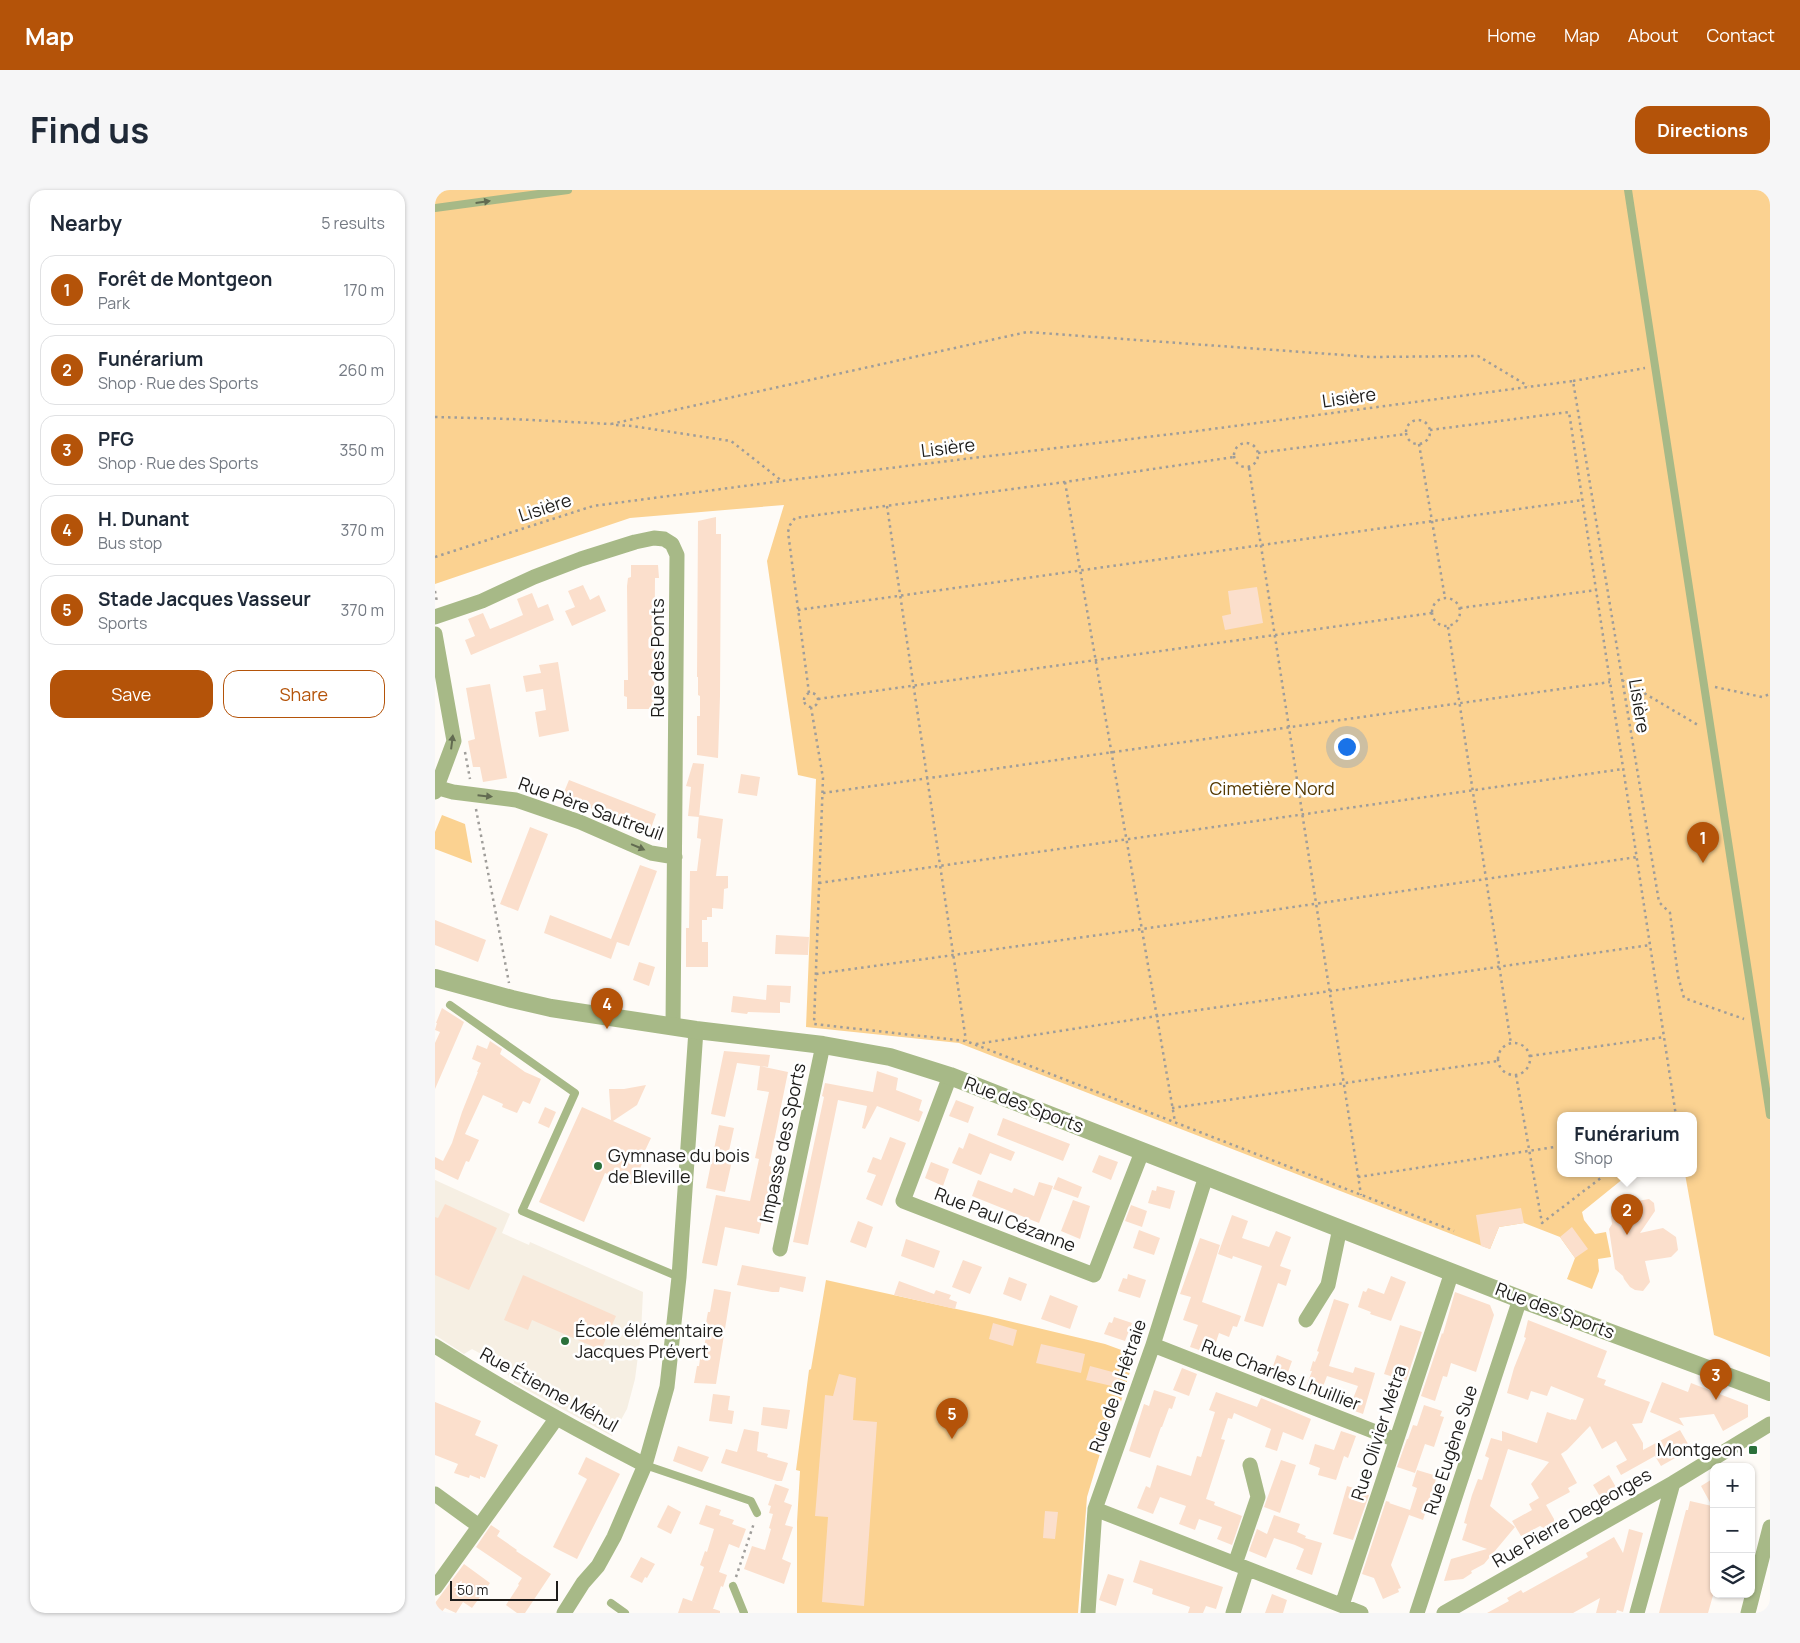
<!DOCTYPE html>
<html lang="en">
<head>
<meta charset="utf-8">
<style>
  :root { --surface:#fff; --page:#f6f6f7; --text:#1f2937; --muted:#747a83; --line:#e0e1e3; --accent:#b45309 }
  body { margin:0; font-family:Manrope,sans-serif; background:var(--page); color:var(--text) }
  .controls { position:absolute; right:15px; bottom:15px; display:grid; overflow:hidden; border-radius:10px; box-shadow:0 1px 4px #0004 }
  .controls button { width:45px; height:45px; display:grid; place-items:center; padding:0; border:0; border-bottom:1px solid var(--line); background:var(--surface); color:var(--text); font:25px sans-serif }
  .scale { position:absolute; left:15px; bottom:12px; width:108px; box-sizing:border-box; padding-left:5px; border:2px solid #1e1d1b; border-top:0; font-size:14px; line-height:18px; white-space:nowrap; color:#1e1d1b; -webkit-text-stroke:4px #fff; paint-order:stroke }
  .you { position:absolute; left:911px; top:556px; width:18px; height:18px; margin:-12px; border:4px solid #fff; border-radius:50%; background:#1a73e8; box-shadow:0 0 0 8px #1a73e833 }
  .badge { display:grid; place-items:center; width:32px; height:32px; border-radius:50%; background:var(--accent); color:#fff; font-size:16px; font-weight:700 }
  .pin { position:absolute; translate:-50% -41px; filter:drop-shadow(0 1px 2px #0008) }
  .pin::after { content:''; position:absolute; top:26px; width:18px; height:15px; background:inherit; clip-path:polygon(0 0,100% 0,50% 100%) }
  .popup { position:absolute; left:1122px; top:922px; width:140px; height:65px; box-sizing:border-box; display:grid; place-content:center; border-radius:10px; background:var(--surface); filter:drop-shadow(0 1px 4px #0005); font-size:16px; white-space:nowrap; color:var(--muted) }
  .popup b { font-size:19px; color:var(--text) }
  .popup::after { content:''; position:absolute; left:50%; top:100%; margin-left:-10px; border:10px solid transparent; border-top-color:var(--surface) }
  .list { margin:0; padding:0; list-style:none }
  h2 { display:flex; justify-content:space-between; align-items:center; height:65px; margin:0; padding:0 20px; font-size:21px }
  h2 small { font-size:16px; font-weight:400; color:var(--muted) }
  .list li { display:grid; grid-template-columns:32px 1fr auto; gap:15px; align-items:center; box-sizing:border-box; height:70px; margin:0 10px 10px; padding:0 10px; border:1px solid var(--line); border-radius:15px }
  .list b { display:block; font-size:19px; white-space:nowrap }
  .list p { margin:0; font-size:16px; white-space:nowrap; color:var(--muted) }
  .list em { font-size:16px; font-style:normal; color:var(--muted) }
  .actions { display:flex; gap:10px; padding:15px 20px }
  .actions a { flex:1; padding:11px 0; border:1px solid var(--accent); border-radius:15px; text-align:center; font-size:18px; color:var(--accent) }
  .actions .main { background:var(--accent); color:#fff }
  .icon { flex:none; width:28px; height:28px; fill:none; stroke:currentColor; stroke-width:2; stroke-linecap:round; stroke-linejoin:round }
  .map { position:relative; flex:none; width:1335px; height:1423px; overflow:hidden; border-radius:15px }
  header { display:flex; align-items:center; gap:30px; box-sizing:border-box; height:70px; padding:0 25px; background:var(--accent); color:#fff }
  header strong { font-size:24px }
  nav { display:flex; gap:28px; margin-inline-start:auto; font-size:18px }
  .intro { display:flex; align-items:center; justify-content:space-between; box-sizing:border-box; height:120px; padding:0 30px }
  h1 { margin:0; font-size:35px }
  .button { padding:12px 22px; border-radius:15px; background:var(--accent); color:#fff; font-size:18px; font-weight:700 }
  main { display:flex; gap:30px; padding:0 30px }
  aside { flex:1; background:var(--surface); border-radius:15px; box-shadow:0 1px 4px #0004 }
  .map>svg:first-child { display:block }
  .built { fill:#f6efe3 }
  .green { fill:#fbd291 }
  .building { fill:#fbdfcc }
  .lines { fill:none; stroke-linecap:round; stroke-linejoin:round }
  .path { stroke:#9f9d9a; stroke-width:2.5; stroke-dasharray:2.5 4; stroke-linecap:butt }
  .service { stroke:#a7b987; stroke-width:8 }
  .minor { stroke:#a7b987; stroke-width:15 }
  .tertiary { stroke:#a7b987; stroke-width:18 }
  .oneway { fill:#626b51 }
  .poi-dot { fill:#2b703b; stroke:#fff; stroke-width:2 }
  .labels { text-anchor:middle; stroke-width:5; stroke-linejoin:round; paint-order:stroke }
  .street-label { font-size:18px; fill:#1e1d1b; stroke:#fff }
  .park-label { font-size:18px; fill:#543800; stroke:#fff }
  .poi-label { font-size:18px; fill:#1e1d1b; stroke:#fff; text-anchor:start }
</style>
</head>
<body>
<header>
<strong>Map</strong>
<nav><a>Home</a><a>Map</a><a>About</a><a>Contact</a></nav>
</header>
<div class="intro"><h1>Find us</h1><a class="button">Directions</a></div>
<main>
<aside>
<h2>Nearby<small>5 results</small></h2>
<ul class="list">
<li><span class="badge">1</span><div><b>Forêt de Montgeon</b><p>Park</p></div><em>170 m</em></li>
<li><span class="badge">2</span><div><b>Funérarium</b><p>Shop · Rue des Sports</p></div><em>260 m</em></li>
<li><span class="badge">3</span><div><b>PFG</b><p>Shop · Rue des Sports</p></div><em>350 m</em></li>
<li><span class="badge">4</span><div><b>H. Dunant</b><p>Bus stop</p></div><em>370 m</em></li>
<li><span class="badge">5</span><div><b>Stade Jacques Vasseur</b><p>Sports</p></div><em>370 m</em></li>
</ul>
<div class="actions"><a class="main">Save</a><a>Share</a></div>
</aside>
<div class="map">
<svg width="1335" height="1423" viewBox="0 0 1335 1423">
  <rect width="100%" height="100%" fill="#fefbf7"/>
  <path class="built" d="M0,990l75,34 -8,19 27,12 1,-3 113,50 -2,41 -6,46 -8,30 -15,27 -98,-53v-2l-6,-4 -1,-9 -35,-19 -8,5 -29,-19z"/>
  <path class="green" d="M0,0h1335v1167l-56,-22 -29,-161h8v-58h-132v58h68l-47,38 2,8 11,14 11,-2 5,25 -13,2 1,12 -7,18 -25,-10 8,-21 -15,-21 -36,-14 -25,4 -9,22 -531,-206 -153,-16 10,-248 -18,-4 -31,-214 17,-56 -154,13 -195,66z
    M7,625l23,9 7,39 -37,-14v-17z
    M391,1090l162,36 117,28 30,11 -16,53 -5,-1 -27,90 -9,116h-281v-91l3,-51 -4,-1 13,-100 2,-1z"/>
  <path class="building" d="M281,327v17h5l-1,162 -2,62 -21,-3v-39h3v-20l-2,-1v-18h-1l1,-156z
    M196,375h27l1,13h-4l-1,131h-27v-12l-3,-1v-16h4l-1,-94 1,-8 3,-1z
    M148,395l7,15 9,-5 7,16 -34,15 -7,-15 10,-4 -7,-16z
    M822,397l6,36 -38,7 -3,-14 9,-2 -3,-23z
    M97,403l6,15 10,-4 6,16 -83,35 -6,-15 10,-4 -7,-17 15,-6 7,16 10,-4 23,-10 -6,-16z
    M123,472l11,69 -30,6 -4,-25 11,-2 -3,-21 -17,3 -3,-16 18,-3 -2,-8z
    M55,494l17,94 -24,4 -3,-15h-7l-5,-26 7,-2 -9,-51z
    M258,573l11,1 -5,53 -11,-1 3,-29 -5,-1z
    M306,584l19,3 -3,19 -19,-3z
    M134,590l87,34 -6,17 -88,-34z
    M264,625l24,4 -7,57h12v12l-4,1 -1,20 -11,-1v9h-5v3h-5v22h6v25h-22v-39h3l1,-57h7l4,-32 -4,-1z
    M95,637l18,7 -30,77 -18,-7z
    M205,675l17,6 -28,75 -12,-4 -6,17 -67,-26 6,-18 61,24z
    M0,730l51,20 -8,22 -43,-17z
    M341,745l33,2 -1,18 -33,-1z
    M204,772l16,5 -6,19 -16,-6z
    M332,795l24,1 -1,17 -10,-1v11l-32,-1 -1,2 -16,-2 2,-16 33,4z
    M7,818l22,14 -29,67v-46l5,-11 -5,-2 2,-7h-1z
    M55,851l12,8 -2,5 25,18 16,7 -11,25 -7,-3 -6,12 -15,-6 1,-3 -20,-9 -18,39 14,6 -10,22 -3,-1 -8,19 -23,-11v-12l8,4 9,-18 10,-31 16,-40h-1l4,-9 -9,-4 5,-14 10,4z
    M289,861l46,4 -2,12 -31,-4 -12,54 -14,-3z
    M325,876l28,6 -19,94 3,1v7l-13,60 -34,-7 -8,39 -15,-3 14,-68 34,6 9,-42 -4,-1 14,-66 -12,-2z
    M442,881l21,7 -2,12 26,10 -3,10 4,2 -4,10 -42,-16 -12,23 -3,-1 5,-22 -29,-6 -30,145 -15,-3 31,-145 -2,-1 3,-13 48,9z
    M211,895l-9,20 -24,16 38,17 -8,17 1,4 -11,26 -28,-12 -21,49 -45,-20 43,-95 29,13 -2,-31h15z
    M521,910l18,7 -6,16 -19,-7z
    M110,917l11,5 -7,16 -11,-5z
    M568,928l67,26 -7,17 -66,-26z
    M284,935l15,3 -7,32 5,1 -7,31 -19,-4z
    M534,943l46,19 -4,9 -21,-8 -9,22 -29,-12 7,-16 4,2z
    M455,947l16,6 -24,63 -16,-7 10,-24 -9,-3 6,-15 8,3z
    M664,965l19,7 -7,18 -19,-8z
    M496,972l18,7 -6,17 -18,-8z
    M623,987l24,10 -4,11 -25,-9z
    M543,990l34,13 2,-5 20,8 5,-14 14,4 -14,37 -67,-27z
    M722,996l18,5 -5,18 -22,-6 4,-13 4,1z
    M1214,1009l5,4 1,8 -15,22 23,-5 13,9 2,13 -7,7 -26,4 5,21 -7,9 -8,-1 -5,-3 -6,-8 -1,-3 -8,-7 -6,-40 3,-5 -1,-8 7,-9 9,-3 5,3 5,-6z
    M638,1010l17,6 -10,33 -19,-8z
    M10,1014l52,24 -28,62 -34,-15v-58l3,1z
    M696,1015l16,6 -5,16 -17,-6z
    M1086,1018l3,15 -25,4 -9,22 -9,-3 -5,-31z
    M797,1025l16,6 -6,17 27,9 7,-16 15,6 -11,29 11,4 -5,16 -8,-3 -15,44 -19,-6 18,-55 -29,-10 -1,3 -14,-5z
    M423,1031l15,6 -7,21 -16,-6z
    M1137,1037l16,22 -13,9 -15,-21z
    M704,1040l21,8 -6,17 -21,-7z
    M765,1048l20,7 -18,57 39,14 -4,11 -4,-1 -4,11 -10,-4 -5,15 -7,-2 -2,6 -15,-5 8,-22 -15,-5 8,-23 -11,-3z
    M471,1049l34,12 -6,17 -33,-12z
    M528,1070l19,7 -12,27 -18,-7z
    M307,1075l64,12 -3,15 -23,-5 -1,5h-7l-35,-7z
    M693,1084l18,6 -6,18 -22,-7 5,-13 4,1z
    M88,1085l93,41 -15,34 -69,-30 -4,10 -24,-10z
    M956,1086l15,6 -15,39 -21,-7 1,-2 -13,-5 5,-16 3,1 2,-4 16,6z
    M574,1087l18,7 -6,17 -18,-7z
    M464,1091l35,13 2,-4 15,5 -2,4 8,3 -2,7 -61,-14z
    M279,1099l17,3 -15,92 -22,-1 3,-17h2l1,-7 2,1 6,-36h-2l1,-7 1,-5h2z
    M1020,1102l35,13 4,10 -18,57 -25,-9 -4,14 -4,-1 -8,25 -14,-5 21,-63 1,1z
    M615,1105l28,11 -8,23 -29,-10z
    M899,1109l15,5 -20,62 24,7 2,-6 20,6 -12,41 -14,-5 9,-23 -31,-10 -8,21 -15,-5 8,-21h-2l3,-10 2,1 4,-10 -2,-1z
    M679,1127l18,6 -7,18 -21,-7 5,-12 3,1z
    M1093,1130l79,31 -10,26 9,3 -2,5 46,17 -8,21 -10,1 11,19v7l37,-20 11,19 -30,17 -6,-10 -34,19 -5,-9 11,-6 -11,-19 -14,8 -12,-23 -23,24 -6,4 16,29 -9,5 2,4 -24,13 8,14v6l-8,4 -6,-3 -19,10 -9,-15 20,-11 -3,-6 10,-6 -8,-14 18,-22 -41,-13 -18,57 25,21 -31,37 -13,7 1,2 -9,6 -19,2 7,-22 36,-10 -25,-9 5,-16 -3,-1 8,-28 6,-16 4,1 7,-22 -4,-2 6,-18 11,3v-10l35,12 10,-31 24,8v-1l5,1 8,-21 -33,-13 -4,10 -16,-5 -3,9 -21,-7 7,-25 12,-30 -2,-1z
    M558,1133l24,7 -4,16 -24,-7z
    M965,1135l22,7 -16,49 -22,-7z
    M606,1154l44,10 -4,19 -45,-10z
    M842,1165l15,6 -8,22 -15,-6z
    M655,1176l30,8 -4,13 -30,-7z
    M747,1178l15,6 -8,22 -16,-6z
    M404,1184l17,4 -3,42 24,2 -13,184 -42,-4 6,-85 -13,-1 10,-121 8,1z
    M1227,1192l26,10 3,-9 57,22v12l-25,14 -9,-17 -35,4 5,8 -34,-14z
    M719,1200l22,7 -4,12 -3,-1 -7,19h-1l-11,31 -21,-7 15,-47 5,2z
    M781,1202l41,15 4,-9 50,21 -8,21 -20,-8 -6,19 -12,-4 6,-18 -37,-16 -2,6 -4,-1 -7,21 4,1 -19,59 9,3 -1,3 28,11 -10,29 -15,-6 5,-12 -23,-8 -4,11 -16,-6 7,-18 -26,-9 -7,17 -16,-6 9,-22 4,2 7,-23 34,11 6,-20 4,1 14,-45 -6,-2z
    M278,1204l17,2 -2,14 6,1 -2,13 -23,-3z
    M0,1212l46,19 -6,14 23,10 -13,33 -5,-2v3l-10,-4 -1,3 -15,-5 4,-9 -23,-9z
    M989,1215l18,6 -2,5 4,1 -10,30 -9,-3 -10,29 -18,-6 10,-28h1l5,-14 4,1z
    M328,1217l27,3 -3,19 -26,-4z
    M309,1239l15,3 -2,19 11,3 -1,3 21,6 -6,18h-5l-56,-18 5,-14 11,3z
    M906,1241l15,5 -8,22 -4,-2 -8,24 -18,-5 2,-7 -11,-4 6,-20 19,6z
    M243,1256l31,11 -7,15 -29,-11z
    M151,1267l34,17 -43,85 -24,-12 34,-68 -9,-5z
    M846,1270l15,5 -16,48 -16,-6z
    M982,1280l20,6 -14,44 -14,-5 -18,50 10,23 -3,1 1,3 -16,7 -9,-21 -12,-4 24,-73 4,1 -1,1 21,7 7,-22 -5,-2z
    M1174,1285l8,14 -16,9 -8,-13z
    M1279,1288v71l-2,9 2,1v33l-6,21h-49l27,-103h2l2,-9 22,5 -11,-20z
    M340,1294l14,5 -5,13 8,3 -7,20 8,2 -11,32 9,4 -7,21 -40,-15 8,-23 13,4 6,-21 -2,-1 4,-14 -4,-1 2,-7 -3,-1z
    M912,1296l17,5 -1,2 6,2 -16,45 -20,-6z
    M233,1315l13,7 -10,22 -14,-7z
    M271,1315l15,5 -2,5 15,5 -2,4 14,5 -7,19 -10,-4 -10,28 8,3 -4,12 -2,-1 -8,23 -21,-8 12,-34 -4,-2 5,-14 2,1 7,-23 -15,-5z
    M610,1321l13,1 -3,27 -12,-1z
    M839,1325l26,9 -3,8 9,4 -1,2 17,5 -10,32 -16,-6 8,-20 -9,-4 -21,-7 -8,20 -17,-7 8,-22 10,5z
    M56,1335l9,6 -3,5 20,14 -1,1 35,23 -26,39h-8l-11,-8 13,-20 -1,-1 4,-6 -46,-31z
    M1194,1339l14,4 -20,79 -6,-2 -1,3h-20l4,-15 -27,15h-86l22,-12 -2,-3 14,-8 2,3 65,-36 -2,-4 28,-16 9,16z
    M206,1367l14,7 -8,14 -2,-1 -3,6 -12,-6z
    M705,1370l83,27 -7,22 -10,-3 -3,7h-15l2,-6 -38,-13 1,-5 -20,-7z
    M29,1374l26,19 -18,25 -9,-6 -7,11 -11,-5 -4,5h-6v-10z
    M673,1384l16,5 -8,27 -17,-6z
    M837,1404l15,6 -4,13h-18z
    M248,1408l37,13v2h-42z"/>
  <g class="lines">
    <path class="path" d="M1138,191l72,-13
      M0,227l76,2 100,5
      M971 242a12 12 0 1 1 24 0a12 12 0 1 1-24 0Z
      M176,234l416,-92 344,25 107,-1 50,30
      M181,235l16,1 99,15 51,40
      M995,240l139,-18 107,704
      M799 265a12 12 0 1 1 24 0a12 12 0 1 1-24 0Z
      M984,254l26,154
      M823,263l148,-19
      M814,278l112,727
      M630,292l110,640
      M452,316l79,535
      M0,367l158,-51 189,-25 415,-50 376,-50 86,521 11,11 8,63 6,22 60,21
      M0,401l2,11
      M997 422a14 14 0 1 1 28 0a14 14 0 1 1-28 0Z
      M1025,418l137,-18
      M363,420l785,-110
      M1013,437l63,417
      M1187,490l76,45
      M1280,497l47,10 8,-3
      M374,503l-21,-161 2,-7 5,-7 270,-36 169,-25
      M369 510a7 7 0 1 1 14 0a7 7 0 1 1-14 0Z
      M383,509l614,-86
      M376,517l12,71 -9,246 152,17 488,190
      M30,562l5,27
      M388,603l787,-111
      M41,619l33,174
      M384,693l804,-114
      M381,784l326,-45 495,-72
      M1063 869a16 16 0 1 1 32 0a16 16 0 1 1-32 0Z
      M541,854l181,-28 493,-71
      M1095,866l134,-19
      M1081,885l26,148 64,-49
      M737,918l326,-47
      M923,987l203,-31
      M301,1387l18,-54"/>
    <path class="service" d="M1193,0l142,925
      M0,18l133,-18
      M15,815l125,88 -53,118 157,66
      M210,1275l106,36 6,12
      M298,1396l11,27
      M176,1413l14,10"/>
    <path class="minor" d="M0,427l47,-16 52,-24 47,-18 54,-17 19,-4 10,1 8,5 5,11 -4,471
      M0,444l19,107 -19,51
      M0,597l18,5 63,8 64,22 71,31 24,4
      M515,886l-47,125 191,74 48,-123
      M345,1059l43,-204
      M871,1130l22,-35 12,-57
      M718,1155l243,95
      M0,1156c68,43 138,82 210,119
      M0,1304l44,32
      M660,1319l266,104
      M800,1374l23,-67 -8,-32
      M0,1398l121,-169
      M907,1415l110,-333
      M129,1423l19,-30 15,-17 16,-29 31,-72 22,-78 12,-110 17,-247
      M653,1423l7,-104 58,-164 53,-169
      M798,1423l14,-44
      M982,1423l103,-314
      M1009,1423l229,-130 97,-59
      M1202,1423l36,-130
      M1313,1423l22,-86"/>
    <path class="tertiary" d="M0,788l77,21 39,9 145,22 127,15 67,12 60,19 570,223 250,93"/>
  </g>
  <defs><path id="oneway-solid" d="M-6-.8H1V-3.2L6.5 0L1 3.2V.8H-6Z" transform="scale(1.25)"/></defs>
  <g class="oneway">
    <use href="#oneway-solid" transform="translate(48 12) rotate(-8)"/>
    <use href="#oneway-solid" transform="translate(17 552) rotate(-83)"/>
    <use href="#oneway-solid" transform="translate(50 606) rotate(6)"/>
    <use href="#oneway-solid" transform="translate(203 657) rotate(23)"/>
  </g>
  <g class="poi-dot">
    <circle cx="163" cy="976" r="5"/>
    <circle cx="130" cy="1151" r="5"/>
    <rect x="1313" y="1255" width="10" height="10" rx="2.5"/>
  </g>
  <g class="labels">
    <g class="street-label">
      <text transform="translate(914 208) rotate(-8)" y="6">Lisière</text>
      <text transform="translate(513 258) rotate(-7)" y="6">Lisière</text>
      <text transform="translate(110 318) rotate(-18)" y="6">Lisière</text>
      <text transform="translate(223 468) rotate(-90)" y="6">Rue des Ponts</text>
      <text transform="translate(1204 516) rotate(81)" y="6">Lisière</text>
      <text transform="translate(156 619) rotate(20)" y="6">Rue Père Sautreuil</text>
      <text transform="translate(589 915) rotate(21)" y="6">Rue des Sports</text>
      <text transform="translate(348 953) rotate(-78)" y="6">Impasse des Sports</text>
      <text transform="translate(570 1030) rotate(21)" y="6">Rue Paul Cézanne</text>
      <text transform="translate(1120 1121) rotate(21)" y="6">Rue des Sports</text>
      <text transform="translate(846 1185) rotate(21)" y="6">Rue Charles Lhuillier</text>
      <text transform="translate(683 1196) rotate(-71)" y="6">Rue de la Hêtraie</text>
      <text transform="translate(114 1200) rotate(29)" y="6">Rue Étienne Méhul</text>
      <text transform="translate(944 1243) rotate(-72)" y="6">Rue Olivier Métra</text>
      <text transform="translate(1016 1260) rotate(-72)" y="6">Rue Eugène Sue</text>
      <text transform="translate(1137 1328) rotate(-30)" y="6">Rue Pierre Degeorges</text>
    </g>
    <g class="park-label">
      <text x="837" y="605">Cimetière Nord</text>
    </g>
    <g class="poi-label">
      <text x="173" y="972">Gymnase du bois<tspan x="173" dy="21">de Bleville</tspan></text>
      <text x="140" y="1147">École élémentaire<tspan x="140" dy="21">Jacques Prévert</tspan></text>
      <text x="1308" y="1266" text-anchor="end">Montgeon</text>
    </g>
  </g>
</svg>
<div class="controls">
<button>+</button>
<button>−</button>
<button><svg class="icon" aria-label="layers" viewBox="0 0 24 24"><path d="M12 4l9 5-9 5-9-5zM3 14l9 5 9-5"/></svg></button>
</div>
<div class="scale">50 m</div>
<div class="you"></div>
<div class="pin badge" style="left:1268px;top:673px">1</div>
<div class="pin badge" style="left:1192px;top:1045px">2</div>
<div class="popup"><b>Funérarium</b>Shop</div>
<div class="pin badge" style="left:1281px;top:1210px">3</div>
<div class="pin badge" style="left:172px;top:839px">4</div>
<div class="pin badge" style="left:517px;top:1249px">5</div>
</div>
</main>
</body>
</html>
